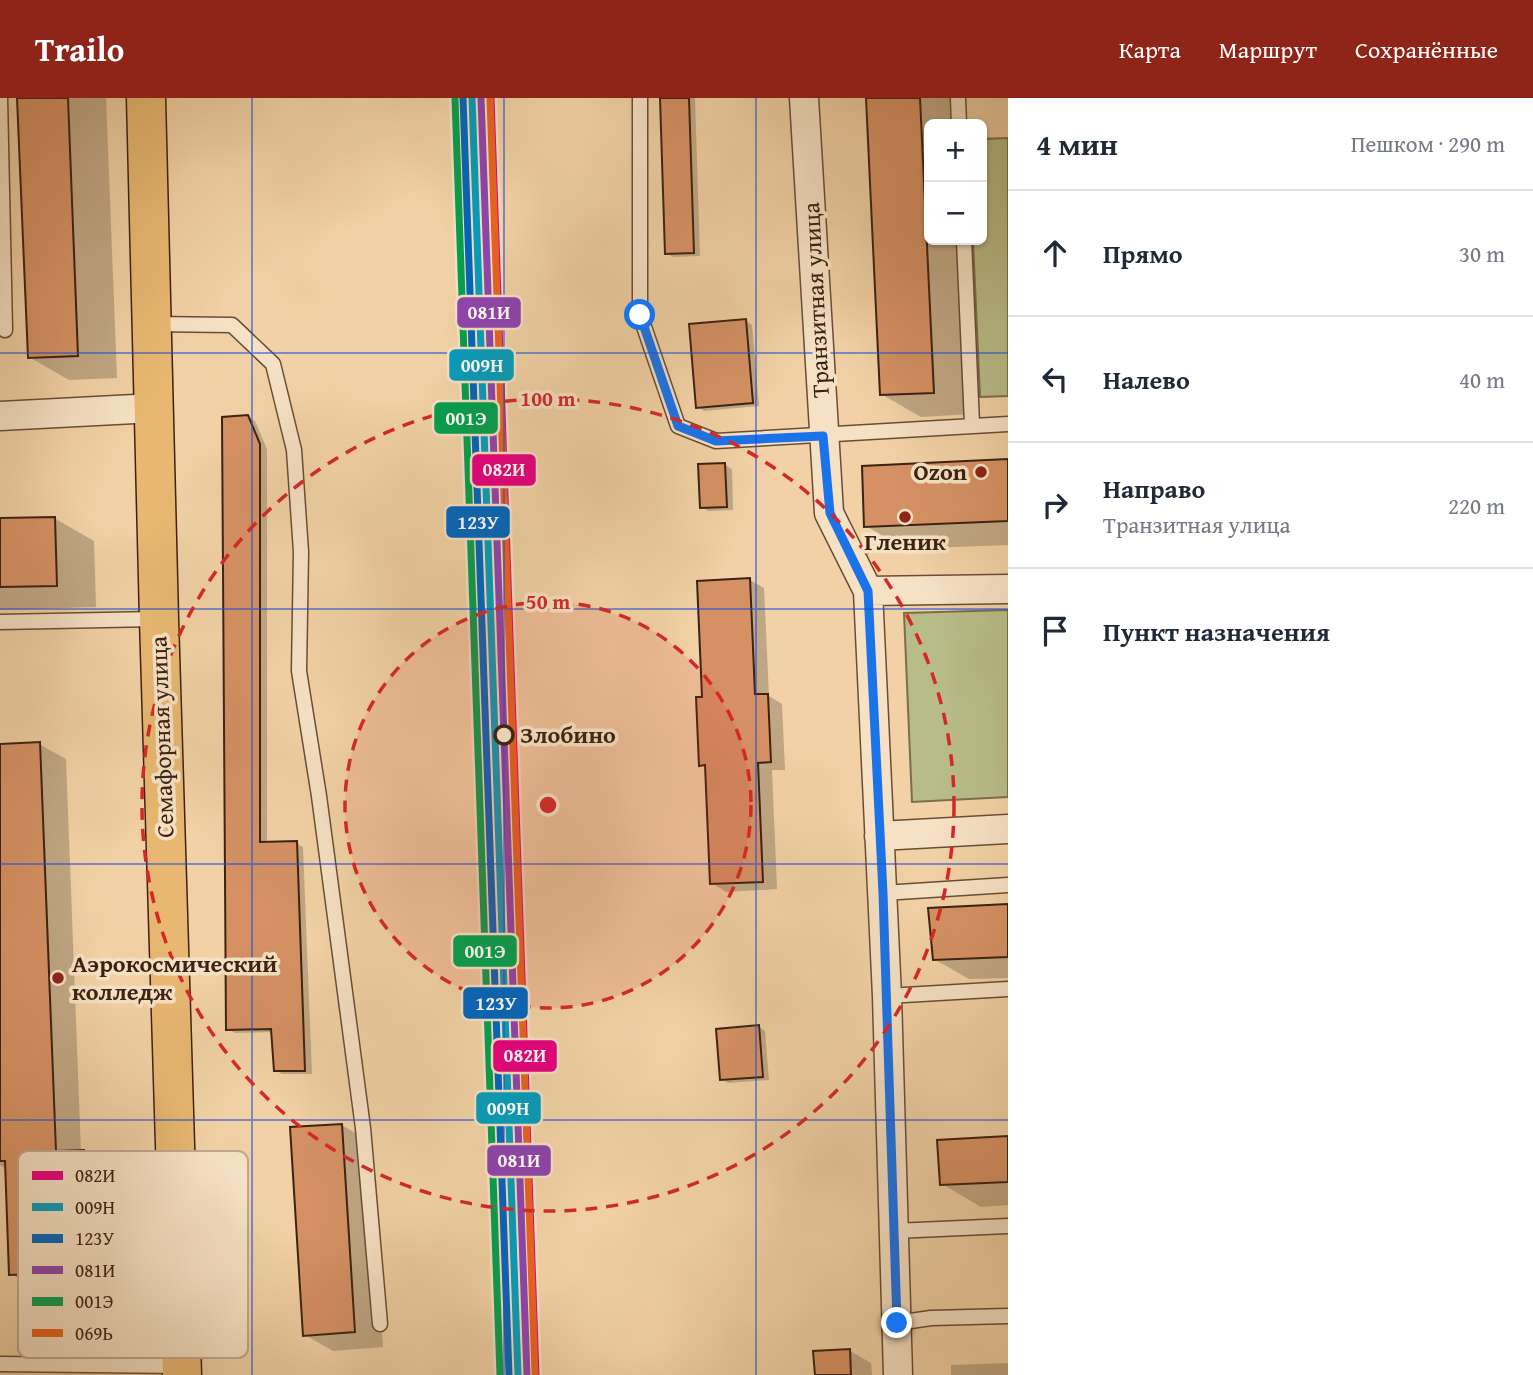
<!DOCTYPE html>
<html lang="ru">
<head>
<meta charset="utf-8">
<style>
  :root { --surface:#fff; --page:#f2f2f3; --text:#1f2937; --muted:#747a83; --line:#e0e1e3; --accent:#8f2418 }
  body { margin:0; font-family:"Gentium Book Plus",serif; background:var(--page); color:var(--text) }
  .controls { position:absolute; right:21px; top:21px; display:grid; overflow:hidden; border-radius:10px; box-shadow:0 2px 5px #0004 }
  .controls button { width:63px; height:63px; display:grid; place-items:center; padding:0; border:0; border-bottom:2px solid var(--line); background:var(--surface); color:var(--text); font:35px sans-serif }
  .stop { position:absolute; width:21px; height:21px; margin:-16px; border:5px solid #1a73e8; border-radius:50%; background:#fff }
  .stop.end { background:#1a73e8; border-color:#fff; box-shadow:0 2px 7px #0008 }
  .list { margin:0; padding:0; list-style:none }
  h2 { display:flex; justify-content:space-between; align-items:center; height:91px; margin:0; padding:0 28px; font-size:30px }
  h2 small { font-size:23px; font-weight:400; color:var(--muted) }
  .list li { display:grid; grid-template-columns:46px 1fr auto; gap:21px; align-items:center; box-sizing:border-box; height:126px; padding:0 28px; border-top:2px solid var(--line) }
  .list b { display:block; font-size:26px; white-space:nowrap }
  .list p { margin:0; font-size:23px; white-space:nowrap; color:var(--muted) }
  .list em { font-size:23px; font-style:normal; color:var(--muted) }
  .icon { flex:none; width:38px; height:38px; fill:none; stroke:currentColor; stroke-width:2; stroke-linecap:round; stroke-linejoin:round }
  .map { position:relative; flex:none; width:1008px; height:1277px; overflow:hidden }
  header { display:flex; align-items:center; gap:42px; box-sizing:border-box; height:98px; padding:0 35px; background:var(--accent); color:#fff }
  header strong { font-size:33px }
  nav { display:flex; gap:38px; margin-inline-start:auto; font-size:24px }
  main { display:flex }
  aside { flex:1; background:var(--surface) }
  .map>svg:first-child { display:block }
  .green { fill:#b8bc88; stroke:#7a6f4d; stroke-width:2 }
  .shadow { fill:#0003 }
  .building { fill:#d59164; stroke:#3c2212; stroke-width:2 }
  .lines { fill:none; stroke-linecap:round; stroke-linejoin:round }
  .service-casing { stroke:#694e37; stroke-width:17 }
  .minor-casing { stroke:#694e37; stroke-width:31 }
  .trunk-casing { stroke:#3c2212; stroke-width:41 }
  .service { stroke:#f6e1c4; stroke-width:14 }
  .minor { stroke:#f6e1c4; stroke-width:28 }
  .trunk { stroke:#e8b872; stroke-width:38 }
  .rail-1-casing { stroke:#f6e1c4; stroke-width:12 }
  .rail-2-casing { stroke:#f6e1c4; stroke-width:12 }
  .rail-3-casing { stroke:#f6e1c4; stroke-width:12 }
  .rail-4-casing { stroke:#f6e1c4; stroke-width:12 }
  .rail-5-casing { stroke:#f6e1c4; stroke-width:12 }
  .rail-6-casing { stroke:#f6e1c4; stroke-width:12 }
  .rail-1 { stroke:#e5007d; stroke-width:7 }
  .rail-2 { stroke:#069cbb; stroke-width:7 }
  .rail-3 { stroke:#0065bd; stroke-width:7 }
  .rail-4 { stroke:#8e44ad; stroke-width:7 }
  .rail-5 { stroke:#039f4e; stroke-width:7 }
  .rail-6 { stroke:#e96221; stroke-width:7 }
  .route { stroke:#1a73e8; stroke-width:9 }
  .grid { fill:none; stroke:#1d4ed8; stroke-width:2; stroke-opacity:0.55 }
  .ring { fill:none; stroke:#d62828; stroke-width:3.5; stroke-dasharray:12 9 }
  .poi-dot { fill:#8f2418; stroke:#f6e1c4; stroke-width:2.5 }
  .stop-dot { fill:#f6e1c4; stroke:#3c2212; stroke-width:3.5 }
  .labels { text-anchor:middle; stroke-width:7; stroke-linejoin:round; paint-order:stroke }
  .street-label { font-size:24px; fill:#3c2212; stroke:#f6e1c4 }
  .poi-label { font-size:24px; font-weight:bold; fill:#3c2212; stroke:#f6e1c4; text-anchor:end }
  .stop-label { font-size:24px; font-weight:bold; fill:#3c2212; stroke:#f6e1c4; text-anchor:start }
  .key { fill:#f6e1c4; stroke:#bea88f; stroke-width:2 }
  .key-label { font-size:19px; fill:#3c2212 }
  .centre { fill:#d62828; stroke:#f6e1c4; stroke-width:3.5 }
  .ring-label { font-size:21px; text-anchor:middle; font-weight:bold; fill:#d62828; stroke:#f6e1c4; stroke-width:7; stroke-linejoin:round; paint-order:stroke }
  .line-badge { stroke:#f6e1c4; stroke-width:2.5 }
  .badge-label { font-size:19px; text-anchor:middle; font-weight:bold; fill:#fff }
</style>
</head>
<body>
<header>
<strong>Trailo</strong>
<nav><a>Карта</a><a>Маршрут</a><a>Сохранённые</a></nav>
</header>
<main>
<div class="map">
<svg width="1008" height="1277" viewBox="0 0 1008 1277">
  <rect width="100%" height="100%" fill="#f1d1a5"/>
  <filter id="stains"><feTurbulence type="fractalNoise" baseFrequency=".00286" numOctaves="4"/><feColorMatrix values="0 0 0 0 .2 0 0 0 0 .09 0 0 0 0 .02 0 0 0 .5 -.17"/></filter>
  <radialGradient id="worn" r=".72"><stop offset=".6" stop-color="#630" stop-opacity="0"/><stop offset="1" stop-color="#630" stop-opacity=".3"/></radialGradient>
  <path class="green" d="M1008,40v258l-28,1 -7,-157h9v-101z
    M1008,512v187l-96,5 -8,-189z"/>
  <path class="shadow" d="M19,0h87l11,280 -48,2 -40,-23z
    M661,0h34l5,158 -27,1 -7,-4z
    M868,0h90l1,26h-30v116h36l8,174 -52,3 -40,-23z
    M746,223l6,4 7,81 -55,5 -6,-4z
    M248,319l7,4 12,28v394h29l7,4 9,227h-30l-7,-4 -2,-38 -38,1 -7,-4z
    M1008,363v84l-103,4 -39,-23z
    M725,367l7,4 1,41 -25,1 -6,-4z
    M54,420l40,23 2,66 -96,3v-90z
    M750,482l14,8 5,108 13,8 3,66h-13l5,119 -51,3 -14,-9 -5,-115 -6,-3 3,-67z
    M39,646l27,15 15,393 29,15 5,119 -77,3 -27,-15 -4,-104 -7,-5v-420z
    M1008,808v72l-39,1 -35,-20z
    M759,929l6,4 4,49 -41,3 -7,-4z
    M342,1027l28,17 13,205 -50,4 -28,-16z
    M1008,1040v67l-27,2 -39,-23z
    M850,1253l21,12 1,12h-56z
    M1008,1265v12h-57v-10z"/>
  <path class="building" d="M17,0h51l10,258 -50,2z
    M660,0h29l5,155 -29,1z
    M866,0h54l14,295 -54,2z
    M746,221l7,84 -57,5 -7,-84z
    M248,317l12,29v398l37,-1 8,230h-31l-3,-42 -45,1 -4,-613z
    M1008,361v62l-144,6 -2,-61z
    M725,365l2,44 -27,1 -2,-44z
    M55,419l2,69 -57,1v-69z
    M750,480l5,116h13l3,68 -13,1 5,119 -53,2 -5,-119 -6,1 -3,-69h6l-5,-116z
    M40,644l16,409 28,-1 5,122 -80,3 -4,-114h-5v-417z
    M1008,806v53l-75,3 -5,-52z
    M759,927l4,52 -43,3 -4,-51z
    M342,1026l13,208 -52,4 -13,-209z
    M1008,1038v46l-68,3 -3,-45z
    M850,1251l1,26h-36l-2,-24z"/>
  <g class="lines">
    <g class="service-casing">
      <path id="service" d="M0,0l5,232
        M640,0v217l38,111 38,15 292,-17
        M958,0l1,26
        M964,142l8,184
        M152,226l80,1 41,39 21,86 7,102 -2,119 20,125 44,332 17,196
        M0,524l156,-3
        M883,795l125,-8
        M887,898l121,-7
        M894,1133l114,-5
        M897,1225l34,-5 77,-2
        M0,1266l181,2"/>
    </g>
    <g class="minor-casing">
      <path id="minor" d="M804,0l25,415 39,78 19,405 11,379
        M0,318l154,-8
        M868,493l140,-2
        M879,738l129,-7"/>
    </g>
    <g class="trunk-casing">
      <path id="trunk" d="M146,0l13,521 23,756"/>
    </g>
    <use href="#service" class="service"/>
    <use href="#minor" class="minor"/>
    <use href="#trunk" class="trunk"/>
    <g class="rail-1-casing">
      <path id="rail-1" d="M491,0l45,1277"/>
    </g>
    <g class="rail-2-casing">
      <path id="rail-2" d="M472,0l46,1277"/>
    </g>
    <g class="rail-3-casing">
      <path id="rail-3" d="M463,0l46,1277"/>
    </g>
    <g class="rail-4-casing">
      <path id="rail-4" d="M481,0l46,1277"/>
    </g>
    <g class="rail-5-casing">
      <path id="rail-5" d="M455,1l45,1276"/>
    </g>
    <g class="rail-6-casing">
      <path id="rail-6" d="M490,0l45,1276"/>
    </g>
    <use href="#rail-1" class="rail-1"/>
    <use href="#rail-2" class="rail-2"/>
    <use href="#rail-3" class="rail-3"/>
    <use href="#rail-4" class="rail-4"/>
    <use href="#rail-5" class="rail-5"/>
    <use href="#rail-6" class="rail-6"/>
  </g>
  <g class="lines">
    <path class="route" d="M640,217l38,111 38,15 107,-5 7,77 38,78 15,302 14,430"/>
  </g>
  <path class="grid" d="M252,0v1277M504,0v1277M756,0v1277M0,255h1008M0,511h1008M0,766h1008M0,1022h1008"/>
  <circle cx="548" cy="707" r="203" fill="#d62828" fill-opacity=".12"/>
  <g class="ring">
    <circle cx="548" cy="707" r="203"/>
    <circle cx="548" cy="707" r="406"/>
  </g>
  <g class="poi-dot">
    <circle cx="981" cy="374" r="7"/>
    <circle cx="905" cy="419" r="7"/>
    <circle cx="58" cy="880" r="7"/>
  </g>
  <circle class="stop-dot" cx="504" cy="637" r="9"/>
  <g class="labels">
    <g class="street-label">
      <text transform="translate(816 202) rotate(-93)" y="8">Транзитная улица</text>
      <text transform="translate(162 639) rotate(-92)" y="8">Семафорная улица</text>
    </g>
    <g class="poi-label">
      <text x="967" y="382">Ozon</text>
      <text x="905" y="452" text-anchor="middle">Гленик</text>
      <text x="72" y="874" text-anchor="start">Аэрокосмический<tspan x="72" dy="28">колледж</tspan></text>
    </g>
    <g class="stop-label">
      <text x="520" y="645">Злобино</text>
    </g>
  </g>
  <rect x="18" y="1053" width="230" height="207" rx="10" class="key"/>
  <rect x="32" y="1073" width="31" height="9" fill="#e5007d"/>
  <rect x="32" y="1105" width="31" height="8" fill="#069cbb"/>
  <rect x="32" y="1136" width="31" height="9" fill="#0065bd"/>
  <rect x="32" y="1168" width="31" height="8" fill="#8e44ad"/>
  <rect x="32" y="1199" width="31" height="9" fill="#039f4e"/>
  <rect x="32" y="1231" width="31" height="8" fill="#e96221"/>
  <g class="key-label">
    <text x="75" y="1084">082И</text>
    <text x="75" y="1116">009Н</text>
    <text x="75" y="1147">123У</text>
    <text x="75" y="1179">081И</text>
    <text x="75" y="1210">001Э</text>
    <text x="75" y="1242">069Ь</text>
  </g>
  <circle cx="548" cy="707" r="10" class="centre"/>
  <g class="ring-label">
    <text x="548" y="308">100 m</text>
    <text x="548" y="511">50 m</text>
  </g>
  <g class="line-badge">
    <rect x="456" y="198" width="66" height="33" rx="7" fill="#8e44ad"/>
    <rect x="448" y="250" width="67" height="34" rx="7" fill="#069cbb"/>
    <rect x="433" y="303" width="66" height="34" rx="7" fill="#039f4e"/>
    <rect x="471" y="355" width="66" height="34" rx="7" fill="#e5007d"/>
    <rect x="445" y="407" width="66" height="34" rx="7" fill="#0065bd"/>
    <rect x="452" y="836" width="66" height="34" rx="7" fill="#039f4e"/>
    <rect x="462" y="888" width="67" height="34" rx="7" fill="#0065bd"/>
    <rect x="492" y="941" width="66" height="34" rx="7" fill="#e5007d"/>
    <rect x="475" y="993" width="67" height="34" rx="7" fill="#069cbb"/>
    <rect x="486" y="1046" width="66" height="33" rx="7" fill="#8e44ad"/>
  </g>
  <g class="badge-label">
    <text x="489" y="221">081И</text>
    <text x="482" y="274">009Н</text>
    <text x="466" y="327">001Э</text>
    <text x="504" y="378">082И</text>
    <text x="478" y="431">123У</text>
    <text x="485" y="860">001Э</text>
    <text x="496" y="912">123У</text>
    <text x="525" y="964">082И</text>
    <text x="508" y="1017">009Н</text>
    <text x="519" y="1069">081И</text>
  </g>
  <rect width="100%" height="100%" filter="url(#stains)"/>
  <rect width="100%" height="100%" fill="url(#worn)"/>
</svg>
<div class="controls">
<button>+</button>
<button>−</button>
</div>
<div class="stop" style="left:640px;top:217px"></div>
<div class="stop end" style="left:897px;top:1225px"></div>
</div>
<aside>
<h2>4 мин<small>Пешком · 290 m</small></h2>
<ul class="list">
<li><svg class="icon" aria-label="ahead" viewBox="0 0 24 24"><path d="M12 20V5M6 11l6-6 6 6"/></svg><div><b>Прямо</b></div><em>30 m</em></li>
<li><svg class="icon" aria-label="left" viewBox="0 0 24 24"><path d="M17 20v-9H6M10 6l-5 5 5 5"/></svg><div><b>Налево</b></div><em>40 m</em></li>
<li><svg class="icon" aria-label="right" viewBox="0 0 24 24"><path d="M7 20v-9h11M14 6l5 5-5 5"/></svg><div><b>Направо</b><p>Транзитная улица</p></div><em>220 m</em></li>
<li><svg class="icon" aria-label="arrive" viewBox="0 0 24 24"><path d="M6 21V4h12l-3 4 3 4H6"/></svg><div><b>Пункт назначения</b></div></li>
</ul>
</aside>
</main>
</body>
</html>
